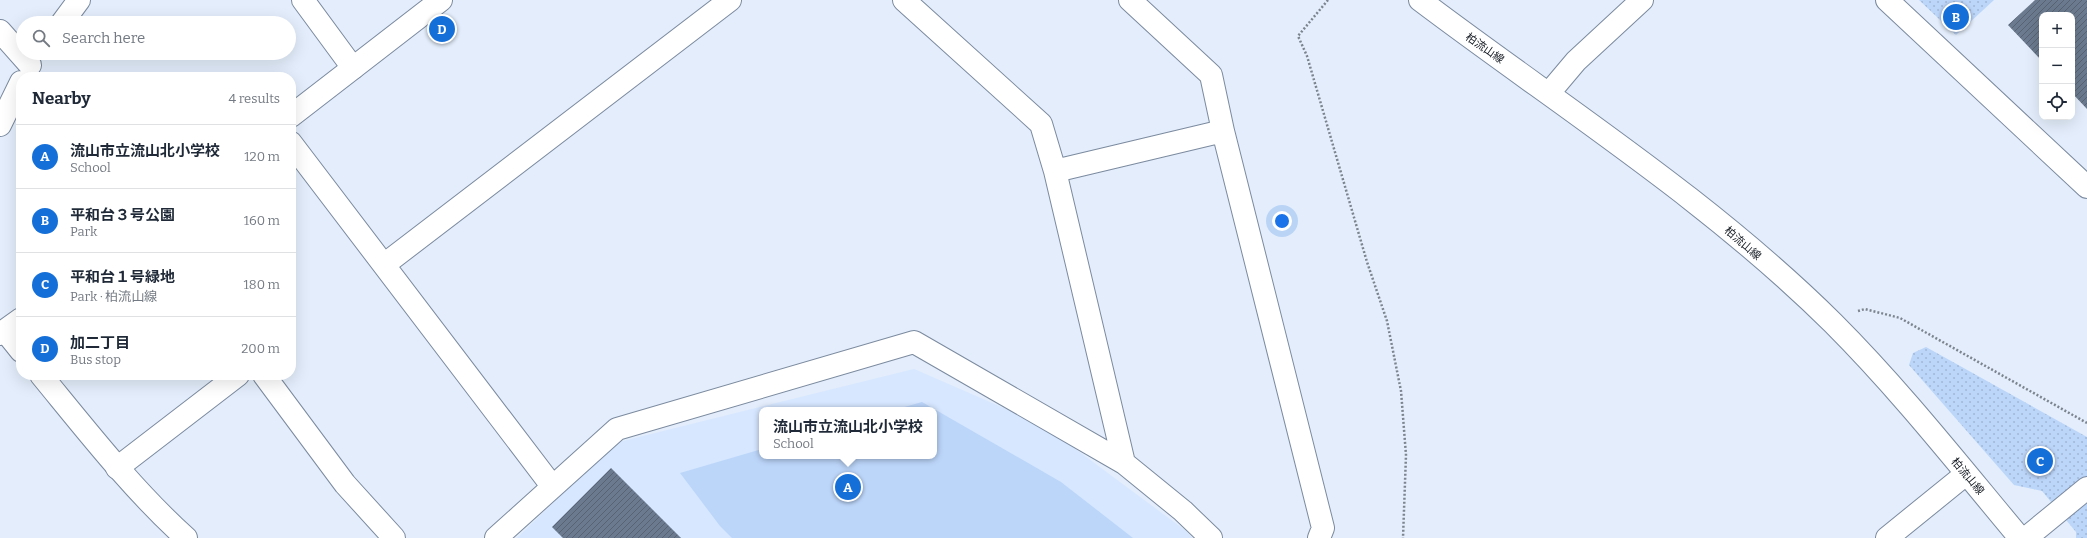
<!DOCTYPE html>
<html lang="en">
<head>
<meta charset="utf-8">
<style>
  :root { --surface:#fff; --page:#f6f6f7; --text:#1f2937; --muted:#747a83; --line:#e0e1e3; --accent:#156fd8 }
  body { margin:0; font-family:Bitter,"Noto Sans JP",serif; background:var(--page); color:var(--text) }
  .controls { position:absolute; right:12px; top:12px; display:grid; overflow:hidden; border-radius:8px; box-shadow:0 4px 16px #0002 }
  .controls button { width:36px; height:36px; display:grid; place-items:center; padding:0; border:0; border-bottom:1px solid var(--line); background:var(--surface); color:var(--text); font:20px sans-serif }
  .you { position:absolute; left:1282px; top:221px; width:14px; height:14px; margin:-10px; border:3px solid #fff; border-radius:50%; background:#1a73e8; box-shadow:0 0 0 6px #1a73e833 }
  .badge { display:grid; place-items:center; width:26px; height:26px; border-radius:50%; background:var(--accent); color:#fff; font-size:13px; font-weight:700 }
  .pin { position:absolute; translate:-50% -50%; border:2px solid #fff; box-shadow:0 1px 4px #0006 }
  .popup { position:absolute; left:759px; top:407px; width:178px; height:52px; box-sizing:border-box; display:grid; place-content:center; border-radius:8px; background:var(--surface); filter:drop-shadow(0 1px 3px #0005); font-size:13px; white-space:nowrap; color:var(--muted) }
  .popup b { font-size:15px; color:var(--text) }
  .popup::after { content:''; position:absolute; left:50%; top:100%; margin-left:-8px; border:8px solid transparent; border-top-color:var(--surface) }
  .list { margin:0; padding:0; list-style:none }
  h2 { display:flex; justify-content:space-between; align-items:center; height:52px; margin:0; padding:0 16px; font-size:17px }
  h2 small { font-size:13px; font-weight:400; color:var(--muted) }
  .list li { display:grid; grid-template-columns:26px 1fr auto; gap:12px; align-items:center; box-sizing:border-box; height:64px; padding:0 16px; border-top:1px solid var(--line) }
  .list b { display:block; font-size:15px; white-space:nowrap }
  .list p { margin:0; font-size:13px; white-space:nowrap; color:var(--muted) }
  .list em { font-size:13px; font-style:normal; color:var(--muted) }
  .icon { flex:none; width:22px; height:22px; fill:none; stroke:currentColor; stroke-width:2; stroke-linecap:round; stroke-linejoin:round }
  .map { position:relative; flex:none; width:2087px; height:538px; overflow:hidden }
  .search { position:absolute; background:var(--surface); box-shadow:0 4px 16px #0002; left:16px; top:16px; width:280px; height:44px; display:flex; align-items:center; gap:10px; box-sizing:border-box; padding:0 14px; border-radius:22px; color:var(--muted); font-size:15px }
  .panel { position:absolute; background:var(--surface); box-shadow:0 4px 16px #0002; left:16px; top:72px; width:280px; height:308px; border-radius:16px }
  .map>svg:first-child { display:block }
  .built { fill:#d6e7ff; fill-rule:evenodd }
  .grass { fill:#bcd6fa }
  .park { fill:url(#park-dots) }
  .building { fill:url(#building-hatch) }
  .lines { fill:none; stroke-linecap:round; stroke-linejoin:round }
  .minor-casing { stroke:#7b8a9f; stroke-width:24 }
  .tertiary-casing { stroke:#7b8a9f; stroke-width:24 }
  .secondary-casing { stroke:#7b8a9f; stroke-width:24 }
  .path { stroke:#7c848f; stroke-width:2.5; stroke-dasharray:2 2; stroke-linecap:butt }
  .minor { stroke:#fff; stroke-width:22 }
  .tertiary { stroke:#fff; stroke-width:22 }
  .secondary { stroke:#fff; stroke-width:22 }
  .labels { text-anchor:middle; stroke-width:4; stroke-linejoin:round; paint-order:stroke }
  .street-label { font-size:11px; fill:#131921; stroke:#fff }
</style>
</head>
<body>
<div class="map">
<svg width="2087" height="538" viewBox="0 0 2087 538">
  <defs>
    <pattern id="park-dots" width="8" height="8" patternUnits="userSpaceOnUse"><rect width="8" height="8" fill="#bcd6fa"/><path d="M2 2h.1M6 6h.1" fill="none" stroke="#a1b7d6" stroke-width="1.8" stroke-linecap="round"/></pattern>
    <pattern id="building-hatch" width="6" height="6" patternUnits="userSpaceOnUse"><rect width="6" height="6" fill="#6b7a8e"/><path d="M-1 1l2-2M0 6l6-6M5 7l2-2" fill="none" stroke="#576374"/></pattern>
  </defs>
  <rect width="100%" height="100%" fill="#e3edfb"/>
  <path class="built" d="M914,369l129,56 143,106 6,7h-675l98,-95zM762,410h172v46h-172z"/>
  <path class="grass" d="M922,402l139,80 72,56h-401l-12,-12 -40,-53 82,-24v7h172v-46h-40z"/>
  <path class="park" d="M1919,0h75l-38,35z
    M1926,347l161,90v101h-11v-6l-34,-41 -28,-6 -105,-120 4,-12z"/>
  <path class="building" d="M2035,0h52v109l-15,-16v-78h-30v46l-34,-36z
    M611,468l70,70h-118l-11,-11z"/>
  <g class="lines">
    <g class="minor-casing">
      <path id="minor" d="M303,0l50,68
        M904,0l137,124 14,47
        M1130,0l81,75 12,56
        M62,23l17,-23
        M0,31l30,34
        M0,125l21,-43
        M291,143l261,343
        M385,264l345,-264
        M264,375l81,109 49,54
        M1124,463l-69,-292 168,-40 100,397 -4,10
        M117,468l121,-93
        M496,538l121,-109 297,-87 210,121 59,48 28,27
        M1887,538l79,-64"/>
    </g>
    <g class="tertiary-casing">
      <path id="tertiary" d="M1887,0l200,187
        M1549,93l27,-32 66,-61
        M291,116l150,-116
        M5,331l16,20
        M0,334l21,-15
        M41,375c46,56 91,114 145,163
        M2026,538l61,-50"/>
    </g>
    <g class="secondary-casing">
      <path id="secondary" d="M1420,0c139,105 288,199 413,323 67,67 126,142 187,215"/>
    </g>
    <path class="path" d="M1328,0l-30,36 9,20 60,206 20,59 14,70 5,64 -3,83
      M1858,311l7,-2 35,9 187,105"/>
    <use href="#minor" class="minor"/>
    <use href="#tertiary" class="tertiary"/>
    <use href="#secondary" class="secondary"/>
  </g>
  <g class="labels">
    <g class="street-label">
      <text transform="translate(1485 48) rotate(35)" y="4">柏流山線</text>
      <text transform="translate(1743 243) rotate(41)" y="4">柏流山線</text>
      <text transform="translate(1968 476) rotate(50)" y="4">柏流山線</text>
    </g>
  </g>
</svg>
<div class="controls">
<button>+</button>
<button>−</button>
<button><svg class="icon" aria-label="locate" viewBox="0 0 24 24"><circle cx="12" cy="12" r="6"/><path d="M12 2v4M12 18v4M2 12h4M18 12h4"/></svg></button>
</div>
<div class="you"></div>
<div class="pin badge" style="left:848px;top:487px">A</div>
<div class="popup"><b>流山市立流山北小学校</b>School</div>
<div class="pin badge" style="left:1956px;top:17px">B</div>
<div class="pin badge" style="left:2040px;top:461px">C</div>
<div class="pin badge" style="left:442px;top:29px">D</div>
<div class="search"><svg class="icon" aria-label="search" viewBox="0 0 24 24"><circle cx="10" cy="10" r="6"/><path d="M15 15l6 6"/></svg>Search here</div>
<section class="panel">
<h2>Nearby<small>4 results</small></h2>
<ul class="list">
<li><span class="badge">A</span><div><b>流山市立流山北小学校</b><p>School</p></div><em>120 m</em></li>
<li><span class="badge">B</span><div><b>平和台３号公園</b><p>Park</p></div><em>160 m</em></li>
<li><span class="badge">C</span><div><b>平和台１号緑地</b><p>Park · 柏流山線</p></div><em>180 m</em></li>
<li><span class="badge">D</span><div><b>加二丁目</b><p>Bus stop</p></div><em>200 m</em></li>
</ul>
</section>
</div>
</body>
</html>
